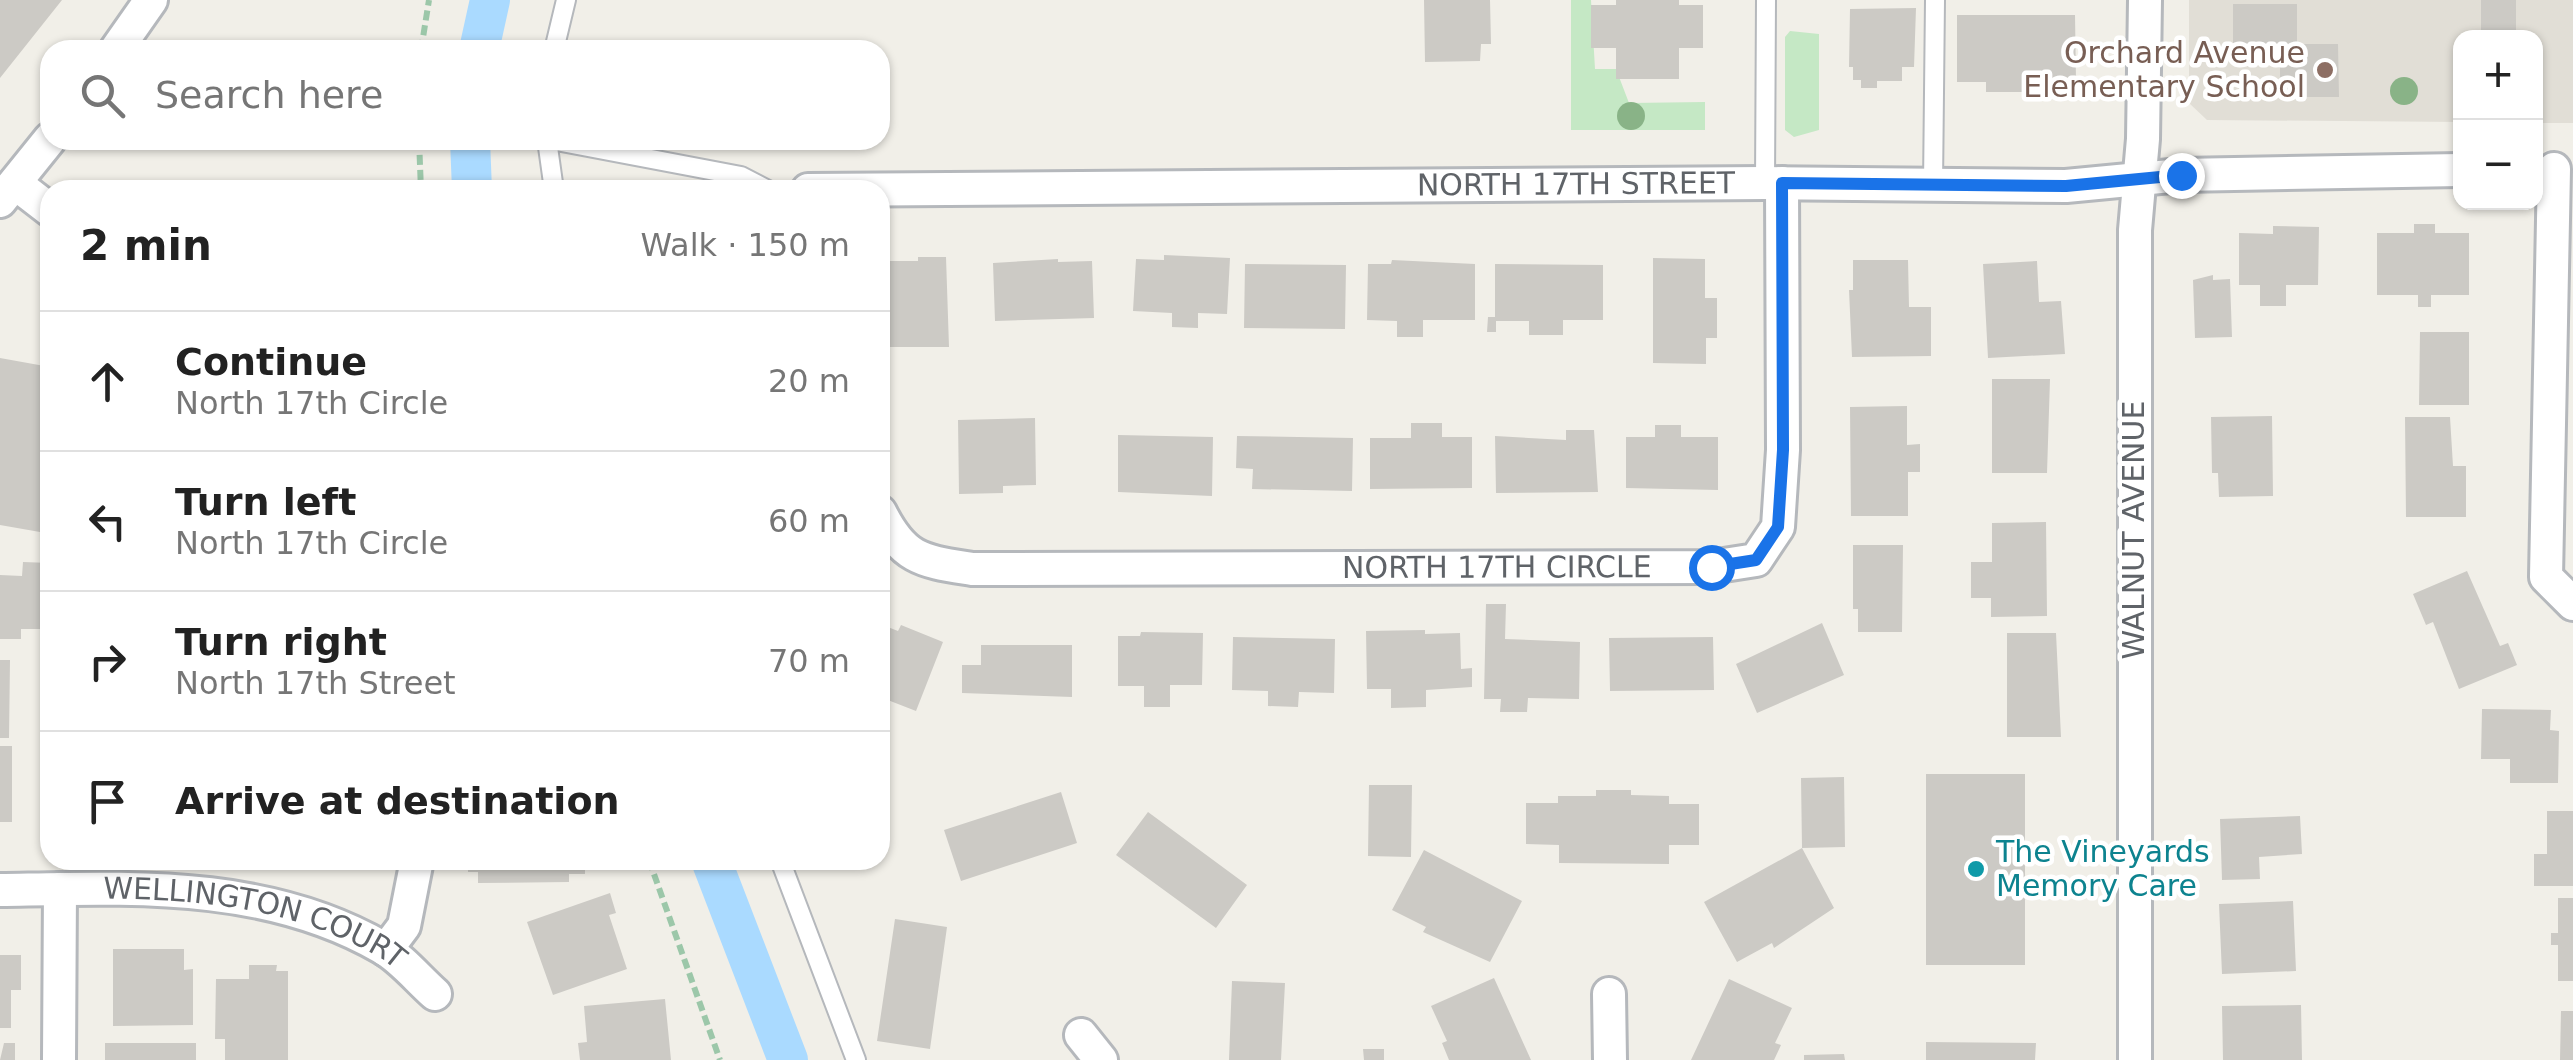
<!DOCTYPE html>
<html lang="en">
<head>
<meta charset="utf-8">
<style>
  :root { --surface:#fff; --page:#f6f6f6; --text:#222; --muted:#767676; --line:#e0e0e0 }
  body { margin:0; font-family:"DejaVu Sans",sans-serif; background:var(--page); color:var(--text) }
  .controls { position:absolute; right:30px; top:30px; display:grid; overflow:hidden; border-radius:20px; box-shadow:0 2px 8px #0004 }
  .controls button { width:90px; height:90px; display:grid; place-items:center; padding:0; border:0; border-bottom:2px solid var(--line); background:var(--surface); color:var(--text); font:50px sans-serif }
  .stop { position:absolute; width:30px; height:30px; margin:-22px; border:8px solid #1a73e8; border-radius:50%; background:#fff }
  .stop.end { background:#1a73e8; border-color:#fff; box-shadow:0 2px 10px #0008 }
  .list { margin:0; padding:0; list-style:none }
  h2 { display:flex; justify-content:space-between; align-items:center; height:130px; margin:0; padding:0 40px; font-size:42px }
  h2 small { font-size:32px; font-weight:400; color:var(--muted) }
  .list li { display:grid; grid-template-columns:65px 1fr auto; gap:30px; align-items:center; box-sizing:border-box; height:140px; padding:0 40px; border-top:2px solid var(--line) }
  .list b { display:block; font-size:38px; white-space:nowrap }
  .list p { margin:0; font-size:32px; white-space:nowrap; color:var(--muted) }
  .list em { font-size:32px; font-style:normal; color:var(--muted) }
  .icon { flex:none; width:55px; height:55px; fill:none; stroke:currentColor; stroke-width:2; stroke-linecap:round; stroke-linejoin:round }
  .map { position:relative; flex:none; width:2573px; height:1060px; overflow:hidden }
  .search { position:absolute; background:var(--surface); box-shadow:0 2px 8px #0004; left:40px; top:40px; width:850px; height:110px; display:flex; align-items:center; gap:25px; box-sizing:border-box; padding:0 35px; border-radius:30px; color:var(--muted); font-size:38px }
  .panel { position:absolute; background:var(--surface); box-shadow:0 2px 8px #0004; left:40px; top:180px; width:850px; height:690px; border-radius:30px }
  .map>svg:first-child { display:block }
  .education { fill:#e1ded6 }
  .green { fill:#c5e8c5 }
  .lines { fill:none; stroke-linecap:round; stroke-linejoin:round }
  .canal { stroke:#aadaff; stroke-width:40 }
  .building { fill:#cccac5 }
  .lane-casing { stroke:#b5b8bc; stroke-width:22 }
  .street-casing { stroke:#b5b8bc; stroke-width:38 }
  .path { stroke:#9cc7a9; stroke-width:6; stroke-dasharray:10 5; stroke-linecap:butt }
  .lane { stroke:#fff; stroke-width:18 }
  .street { stroke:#fff; stroke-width:32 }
  .tree { fill:#89b387 }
  .route { stroke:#1a73e8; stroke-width:12 }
  .education-dot { fill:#8d6e63; stroke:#fff; stroke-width:4 }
  .culture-dot { fill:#0f9aa8; stroke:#fff; stroke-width:4 }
  .labels { text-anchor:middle; stroke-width:9; stroke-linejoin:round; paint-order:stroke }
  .education-label { font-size:30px; fill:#785e54; stroke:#fff; text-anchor:end }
  .street-label { font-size:30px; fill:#5f6368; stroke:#fff }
  .culture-label { font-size:30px; fill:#0d838f; stroke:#fff; text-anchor:start }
</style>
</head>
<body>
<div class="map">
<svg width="2573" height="1060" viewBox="0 0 2573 1060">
  <rect width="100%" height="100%" fill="#f1efe8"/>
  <path class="education" d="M2189,0h384v123h-37v-85h-76v84l-253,-2 -18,-17z"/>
  <path class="green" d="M1571,0h20l4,69h21l13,34 76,-1v28h-134z
    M1790,31l29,3v96l-25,7 -9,-7v-93z"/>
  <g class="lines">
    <path class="canal" d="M479,50l11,-50
      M470,140l2,50
      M711,860l77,200"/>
  </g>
  <path class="building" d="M0,0h62l-62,78z
    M1424,0h66l1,44h-10l-1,17 -55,1z
    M1616,0h63v5h24v43h-24v31h-63v-31h-25v-43h25z
    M2481,0h35v38h-35z
    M2233,4h64v40h41l1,53h-59v-41h-47z
    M1916,8l-2,59h-12v14h-25v7h-16v-8h-8v-13h-4l1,-58z
    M1957,15h118l1,66h-29v11h-61v-10h-29z
    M2414,224h21v9h34v62h-38v12h-13v-12h-41v-62h37z
    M2273,226l46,1 -1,58h-32v21h-26v-21h-21v-52l34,1z
    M1164,255l66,3 -3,56 -29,-1v15l-26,-1v-14l-39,-2 3,-52 28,1z
    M918,257h28l3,90h-60v-86h29z
    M1653,258l52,1v39h12v40h-11v26l-53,-1z
    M1058,259v3l34,-1 2,57 -99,3 -2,-58z
    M1392,260l83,4v56h-52v17h-26v-16l-30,-1 1,-56h23z
    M1853,260h55l1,47h22v49l-79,1 -3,-67h4z
    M2037,261l2,41 22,-1 4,53 -77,4 -5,-94z
    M1245,264l101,1 -1,64 -101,-1z
    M1495,264l108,1v55h-40v15h-34v-14h-33v11h-9l1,-15h7z
    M2213,275v5l17,-1 2,58 -37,1 -2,-58z
    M2420,332h49v73h-50z
    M0,358l50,9v112l-10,53 -40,-7z
    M1992,379h58l-3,94h-55z
    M1907,406v39l13,-1v28h-12v44h-57l-1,-109z
    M2272,416l1,80 -54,1 -1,-24h-6l-1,-56z
    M2405,417h45l3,49h13v51h-60z
    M1035,418l1,67 -33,1v7l-44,1 -1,-74z
    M1411,423h31v14h30v51l-102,1v-51h41z
    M1655,425h26v12h37v53l-92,-2v-51h29z
    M1566,430h28l4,62 -102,1 -1,-57 71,4z
    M1118,435l95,2 -1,59 -94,-4z
    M1237,436l116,2 -1,53 -100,-2 1,-20 -17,-1z
    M2046,522l1,94 -56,1v-19h-20v-36h21v-39z
    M1853,545h50l-1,87h-44v-23h-5z
    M23,562l27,1v66h-29v10h-21v-64l22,1z
    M2467,571l33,75 8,-3 9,22 -58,24 -26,-67 -7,3 -13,-31z
    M1486,604h20l-1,35 75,3 -1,57 -51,-1 -1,14h-27l1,-13h-17z
    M1822,623l22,52 -87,38 -21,-49z
    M880,624l18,7 3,-6 42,17 -27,69 -36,-14z
    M1425,630v4l35,-1 1,36 11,-1v19l-46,3v17l-35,1v-19h-24l-1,-58z
    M1141,632l62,1 -1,52h-32v22h-26v-21h-26v-50h22z
    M2007,633h49l5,104h-54z
    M1233,637l102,2 -1,54 -35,-1 -1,15 -30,-1v-15l-36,-1z
    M1713,637l1,53 -104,1 -1,-53z
    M981,645h91v52l-110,-4v-28h19z
    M0,660h10l-1,78h-9z
    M2482,709l69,1 -1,20 9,1 -1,52h-48v-24h-29z
    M0,746h12v76h-12z
    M1926,774h99v191h-99z
    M1844,777l1,70 -43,1 -1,-70z
    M1369,785h43l-1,72 -43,-1z
    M1596,790h35v5l38,1v8h30v41h-30v19l-110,-1v-18l-33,-1v-41h32v-7h38z
    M1061,792l16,51 -116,38 -17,-51z
    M2547,811h26v75h-39v-32h13z
    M1148,812l99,73 -31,43 -100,-73z
    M2300,816l2,38 -43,3 1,22 -38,1 -2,-61z
    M1802,848l32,60 -60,40 -2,-5 -35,19 -33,-60z
    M1424,850l98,51 -32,61 -67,-30 3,-5 -34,-17z
    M468,860h117v14h-16v8l-91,1v-11h-10z
    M610,893l6,20 -7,2 18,54 -74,26 -26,-73z
    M2558,898h15v83h-15v-36h-7v-12h7z
    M2293,901l3,70 -74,3 -3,-70z
    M895,919l52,8 -17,122 -53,-8z
    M113,949h71v21l9,-1v56l-80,1z
    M0,955h21v35h-10v38h-11z
    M249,965h28l-1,6h12v89h-63v-21h-10l1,-60h33z
    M1494,978l37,82h-82l-7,-17 5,-2 -16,-35z
    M1729,979l63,29 -17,35 6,2 -7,15h-83z
    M1232,981l53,2 -4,77h-52z
    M665,999l6,61h-91l-2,-17 9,-1 -3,-36z
    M2301,1005l1,55h-79l-1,-54z
    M2561,1011h12v49h-13z
    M1926,1042l110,1 -1,17h-109z
    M4,1043h11v17h-15z
    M105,1043h91v17h-91z
    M1363,1049h21v11h-20z
    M1844,1054l1,6h-41v-5z"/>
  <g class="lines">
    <g class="lane-casing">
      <path id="lane" d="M554,50l12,-50
        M547,140l7,50
        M551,140l190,36 27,14
        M1765,183l1,-183
        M1933,185l2,-185
        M780,860l76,200"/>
    </g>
    <g class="street-casing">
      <g id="street">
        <path d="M116,50l35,-50"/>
        <path d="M2554,169l-8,408 27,27"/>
        <path d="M15,183l35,27"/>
        <path id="s1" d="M808,190l957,-7 301,3 115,-11 279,-5"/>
        <path d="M0,201l50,-62"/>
        <path id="s2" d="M880,512c24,48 42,49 92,57l739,-2 45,-7 22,-33 5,-77 -1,-267"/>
        <path id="s3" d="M0,890c130,-2 266,-10 383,58 19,11 35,31 52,46"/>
        <path d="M386,950l18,-24 13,-66"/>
        <path d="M1609,994l1,66"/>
        <path d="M1081,1035l20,25"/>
        <path d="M59,1060l1,-171"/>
        <path d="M2135,1060v-830l8,-91 2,-139"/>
      </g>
    </g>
    <path class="path" d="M421,50l8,-50
      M419,140l2,50
      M649,860l71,200"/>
    <use href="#lane" class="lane"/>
    <use href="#street" class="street"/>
  </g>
  <g class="tree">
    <circle cx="2404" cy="91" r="14"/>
    <circle cx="1631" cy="116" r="14"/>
  </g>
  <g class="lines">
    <path class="route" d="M1711,567l45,-7 22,-33 5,-77 -1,-267 284,3 115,-11"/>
  </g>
  <circle class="education-dot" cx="2325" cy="70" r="10"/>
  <circle class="culture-dot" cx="1976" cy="869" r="10"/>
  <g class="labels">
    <g class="education-label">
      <text x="2305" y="63">Orchard Avenue<tspan x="2305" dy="34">Elementary School</tspan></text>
    </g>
    <g class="street-label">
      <text dy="10" stroke="none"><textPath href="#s1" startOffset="768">NORTH 17TH STREET</textPath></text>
      <text transform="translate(2134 530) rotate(-90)" y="10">WALNUT AVENUE</text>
      <text dy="10" stroke="none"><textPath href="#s2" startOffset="640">NORTH 17TH CIRCLE</textPath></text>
      <text dy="10" stroke="none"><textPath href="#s3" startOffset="260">WELLINGTON COURT</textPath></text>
    </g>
    <g class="culture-label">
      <text x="1996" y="862">The Vineyards<tspan x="1996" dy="34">Memory Care</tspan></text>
    </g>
  </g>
</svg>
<div class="controls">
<button>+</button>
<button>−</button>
</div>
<div class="stop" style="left:1711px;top:567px"></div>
<div class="stop end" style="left:2181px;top:175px"></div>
<div class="search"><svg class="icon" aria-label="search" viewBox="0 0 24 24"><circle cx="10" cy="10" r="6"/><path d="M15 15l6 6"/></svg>Search here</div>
<section class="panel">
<h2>2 min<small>Walk · 150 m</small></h2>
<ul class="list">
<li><svg class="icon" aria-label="ahead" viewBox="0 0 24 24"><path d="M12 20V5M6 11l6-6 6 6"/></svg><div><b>Continue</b><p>North 17th Circle</p></div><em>20 m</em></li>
<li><svg class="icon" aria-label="left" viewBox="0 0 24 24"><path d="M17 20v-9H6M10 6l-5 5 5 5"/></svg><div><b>Turn left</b><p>North 17th Circle</p></div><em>60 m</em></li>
<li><svg class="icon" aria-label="right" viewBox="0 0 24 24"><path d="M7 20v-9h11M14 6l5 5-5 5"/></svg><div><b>Turn right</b><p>North 17th Street</p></div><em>70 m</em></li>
<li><svg class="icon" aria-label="arrive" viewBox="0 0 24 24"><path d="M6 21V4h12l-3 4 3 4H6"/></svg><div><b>Arrive at destination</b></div></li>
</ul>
</section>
</div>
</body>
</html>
